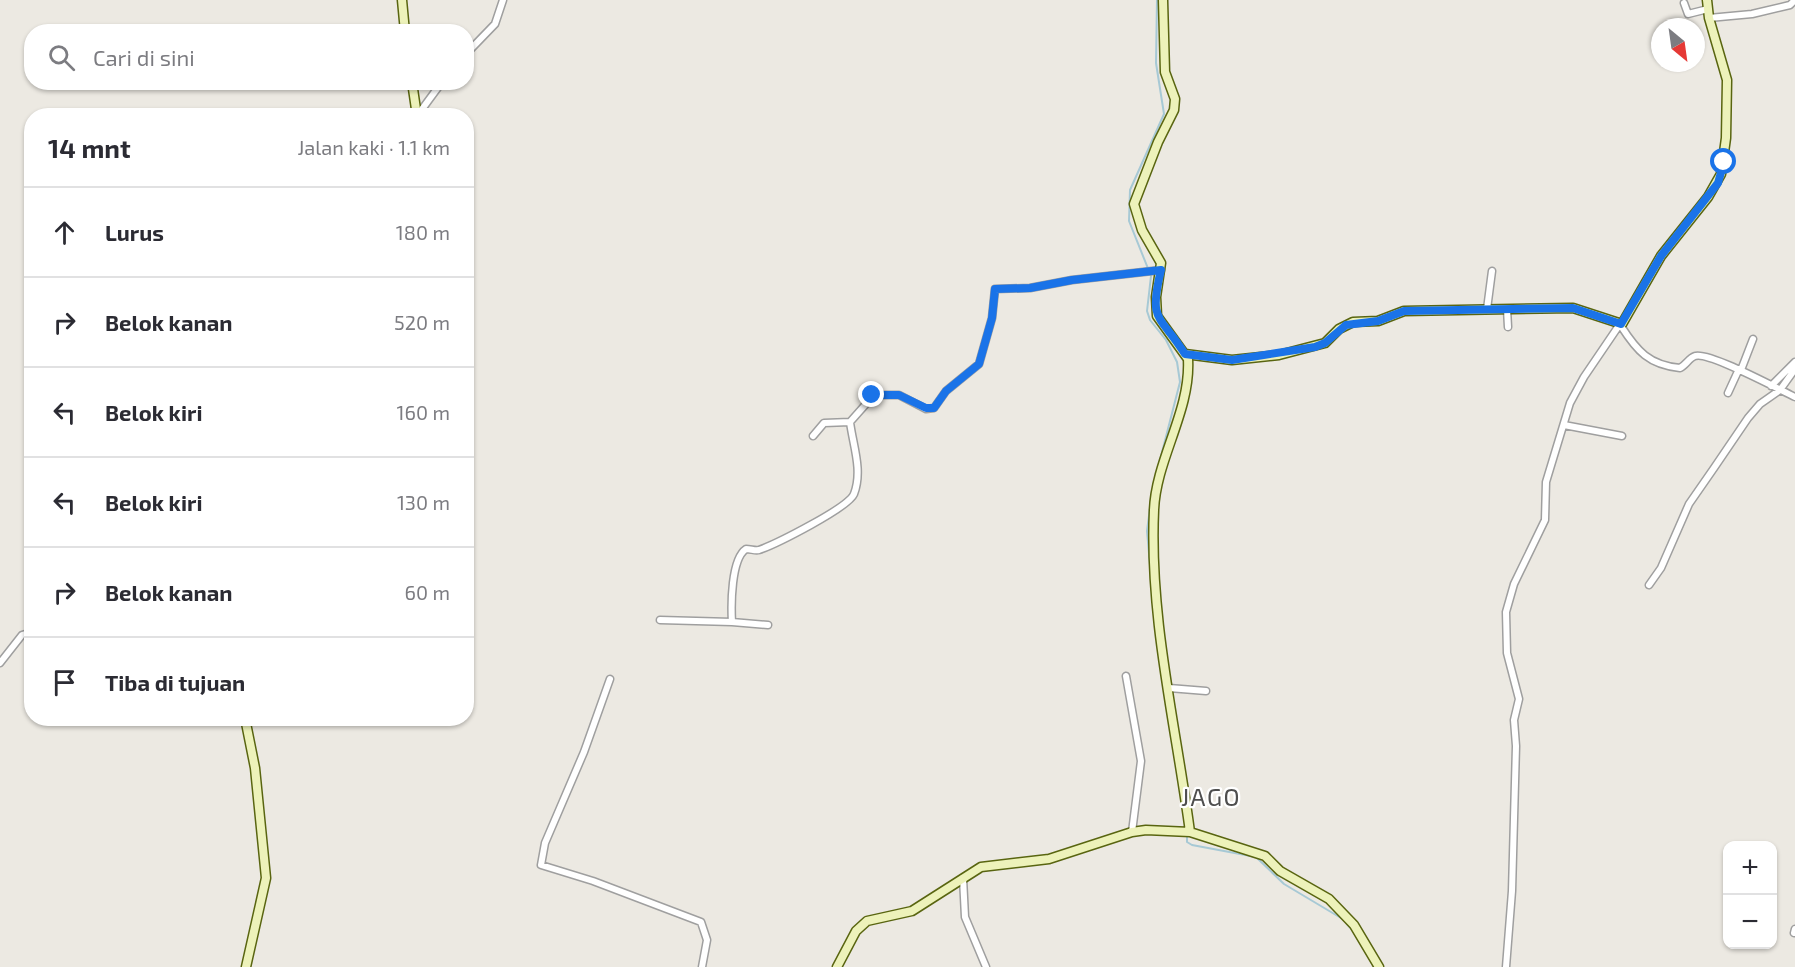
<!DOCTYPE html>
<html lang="id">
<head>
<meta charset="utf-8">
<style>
  :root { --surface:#fff; --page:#f2f2f3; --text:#2b2b33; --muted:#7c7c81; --line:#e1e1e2 }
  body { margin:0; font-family:"Exo 2",sans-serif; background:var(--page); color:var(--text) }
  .controls { position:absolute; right:18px; bottom:18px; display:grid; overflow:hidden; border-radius:12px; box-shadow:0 2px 4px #0004 }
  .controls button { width:54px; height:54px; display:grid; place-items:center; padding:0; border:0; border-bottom:2px solid var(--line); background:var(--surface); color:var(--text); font:30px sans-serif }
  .compass { position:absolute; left:1651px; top:18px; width:54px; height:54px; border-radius:50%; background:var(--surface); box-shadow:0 2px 4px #0004; rotate:151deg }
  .stop { position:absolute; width:18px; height:18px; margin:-14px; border:4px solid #1a73e8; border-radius:50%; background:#fff }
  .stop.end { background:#1a73e8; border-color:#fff; box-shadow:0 2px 6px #0008 }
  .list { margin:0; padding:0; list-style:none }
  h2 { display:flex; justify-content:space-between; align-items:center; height:78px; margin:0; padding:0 24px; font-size:26px }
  h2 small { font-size:20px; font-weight:400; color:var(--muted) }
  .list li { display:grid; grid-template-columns:39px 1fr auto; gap:18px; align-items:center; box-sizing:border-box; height:90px; padding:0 24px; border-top:2px solid var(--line) }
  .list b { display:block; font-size:22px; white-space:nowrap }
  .list em { font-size:20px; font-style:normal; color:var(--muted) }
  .icon { flex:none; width:33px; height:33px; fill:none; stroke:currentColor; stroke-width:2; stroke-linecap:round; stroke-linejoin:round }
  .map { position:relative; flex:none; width:1795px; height:967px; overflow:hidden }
  .search { position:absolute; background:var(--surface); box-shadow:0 2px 4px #0004; left:24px; top:24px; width:450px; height:66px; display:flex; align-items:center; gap:15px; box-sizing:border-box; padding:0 21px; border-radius:24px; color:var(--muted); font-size:22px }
  .panel { position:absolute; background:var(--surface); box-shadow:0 2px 4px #0004; left:24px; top:108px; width:450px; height:618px; border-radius:24px }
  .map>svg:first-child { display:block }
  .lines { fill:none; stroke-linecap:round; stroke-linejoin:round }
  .stream { stroke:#a7c9d5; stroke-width:2 }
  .street-casing { stroke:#9f9f9f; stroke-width:9 }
  .secondary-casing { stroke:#596510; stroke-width:11 }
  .street { stroke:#fff; stroke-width:6 }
  .secondary { stroke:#edf2ba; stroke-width:8 }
  .route { stroke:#1a73e8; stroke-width:8 }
  .labels { text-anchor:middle; stroke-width:4.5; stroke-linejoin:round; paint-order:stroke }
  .quarter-label { font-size:24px; letter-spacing:1.5px; fill:#4e4e4e; stroke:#fff }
</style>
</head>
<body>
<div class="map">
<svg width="1795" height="967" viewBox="0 0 1795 967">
  <rect width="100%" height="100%" fill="#ece9e2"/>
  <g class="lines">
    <path class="stream" d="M1157,0l-1,63 8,51 -34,76 -1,31 22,55 -4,35 3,9 16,20 11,22 3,20 -21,82
      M1150,565l-3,-34 5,-38
      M1187,835v7l5,3 64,12 28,27 57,34
      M1347,924l8,9"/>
    <g class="street-casing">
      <path id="street" d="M1684,3l4,11 20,-5
        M1709,18l43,-4 38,-9 5,-5
        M466,54l29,-30 8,-24
        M417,116l25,-34
        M1487,309l5,-38
        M1507,309l1,18
        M1621,326c16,25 28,39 59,42 6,-3 9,-10 15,-12 13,-5 85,34 100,41
        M1741,370l12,-31
        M1771,386l24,-24
        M1728,393l11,-24
        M1564,425l58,11
        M813,436l11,-13 26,-1 24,-27h25l27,14 8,-1 12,-17 33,-27 13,-46 3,-29 35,-1 42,-8 89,-10
        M1649,585l12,-17 28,-64 25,-36 34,-50 12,-14 20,-14 15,-21
        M660,620l72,2
        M768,625l-36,-3c-1,-17 -1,-63 14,-73 5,0 9,2 13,1 17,-6 89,-42 95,-56 9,-24 -1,-48 -4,-72
        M0,663l22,-28 10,-3
        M1126,676l15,85 -9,71
        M610,679l-26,73 -39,91 -4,22 52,16 108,41 6,18 -5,27
        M1169,688l37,3
        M963,878l2,39 21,50
        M1794,933l1,-4
        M1506,967l6,-76 4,-145 -2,-26 5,-21 -12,-46 -1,-41 8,-28 31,-64 1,-38 24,-79 14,-26 36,-53"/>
    </g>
    <g class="secondary-casing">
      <path id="secondary" d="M402,0l3,32
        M1163,0l2,72 10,27 -1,11 -16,32 -24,62 8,26 19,33 -5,34 1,19 31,43c3,52 -32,100 -34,151 -5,107 22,216 36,322l75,24 15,15 49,28 25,26 25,42
        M412,82l5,34
        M1185,354l47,6 47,-5 46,-12 14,-14 14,-7 25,-1 26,-10 169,-3 49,16 39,-68 47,-59 13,-23 5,-36 1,-58 -18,-62 -2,-18
        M245,718l10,50 11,110 -20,89
        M837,967l19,-36 11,-10 45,-10 69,-44 68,-8 83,-27 14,-2 44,2"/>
    </g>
    <use href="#street" class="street"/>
    <use href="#secondary" class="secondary"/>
  </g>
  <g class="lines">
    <path class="route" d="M872,395h27l27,13h8l12,-17 33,-27 13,-46 3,-29 35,-1 42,-8 89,-10c-13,53 -1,44 24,84l47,6 83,-13 10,-4 21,-18 32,-4 26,-10 169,-3 48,16 40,-68 57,-73 6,-21"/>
  </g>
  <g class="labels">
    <g class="quarter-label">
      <text x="1211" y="806">JAGO</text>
    </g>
  </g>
</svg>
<div class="controls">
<button>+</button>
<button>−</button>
</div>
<svg class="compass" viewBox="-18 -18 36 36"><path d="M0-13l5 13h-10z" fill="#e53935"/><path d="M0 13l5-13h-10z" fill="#7c7c81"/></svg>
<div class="stop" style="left:1724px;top:162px"></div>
<div class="stop end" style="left:872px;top:395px"></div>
<div class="search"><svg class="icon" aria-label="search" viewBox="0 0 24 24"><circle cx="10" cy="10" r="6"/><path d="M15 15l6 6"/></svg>Cari di sini</div>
<section class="panel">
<h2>14 mnt<small>Jalan kaki · 1.1 km</small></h2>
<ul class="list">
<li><svg class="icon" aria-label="ahead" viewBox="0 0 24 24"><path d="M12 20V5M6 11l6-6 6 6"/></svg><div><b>Lurus</b></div><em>180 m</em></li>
<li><svg class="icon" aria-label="right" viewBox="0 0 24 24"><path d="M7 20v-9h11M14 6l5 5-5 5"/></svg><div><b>Belok kanan</b></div><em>520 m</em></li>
<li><svg class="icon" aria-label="left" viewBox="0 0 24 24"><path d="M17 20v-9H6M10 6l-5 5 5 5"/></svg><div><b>Belok kiri</b></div><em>160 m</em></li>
<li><svg class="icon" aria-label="left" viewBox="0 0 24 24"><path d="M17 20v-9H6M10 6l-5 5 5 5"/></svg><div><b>Belok kiri</b></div><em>130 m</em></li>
<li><svg class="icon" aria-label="right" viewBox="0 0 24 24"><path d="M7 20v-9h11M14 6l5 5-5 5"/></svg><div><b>Belok kanan</b></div><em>60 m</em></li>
<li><svg class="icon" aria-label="arrive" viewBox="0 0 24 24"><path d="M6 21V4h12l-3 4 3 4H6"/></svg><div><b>Tiba di tujuan</b></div></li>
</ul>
</section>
</div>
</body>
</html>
